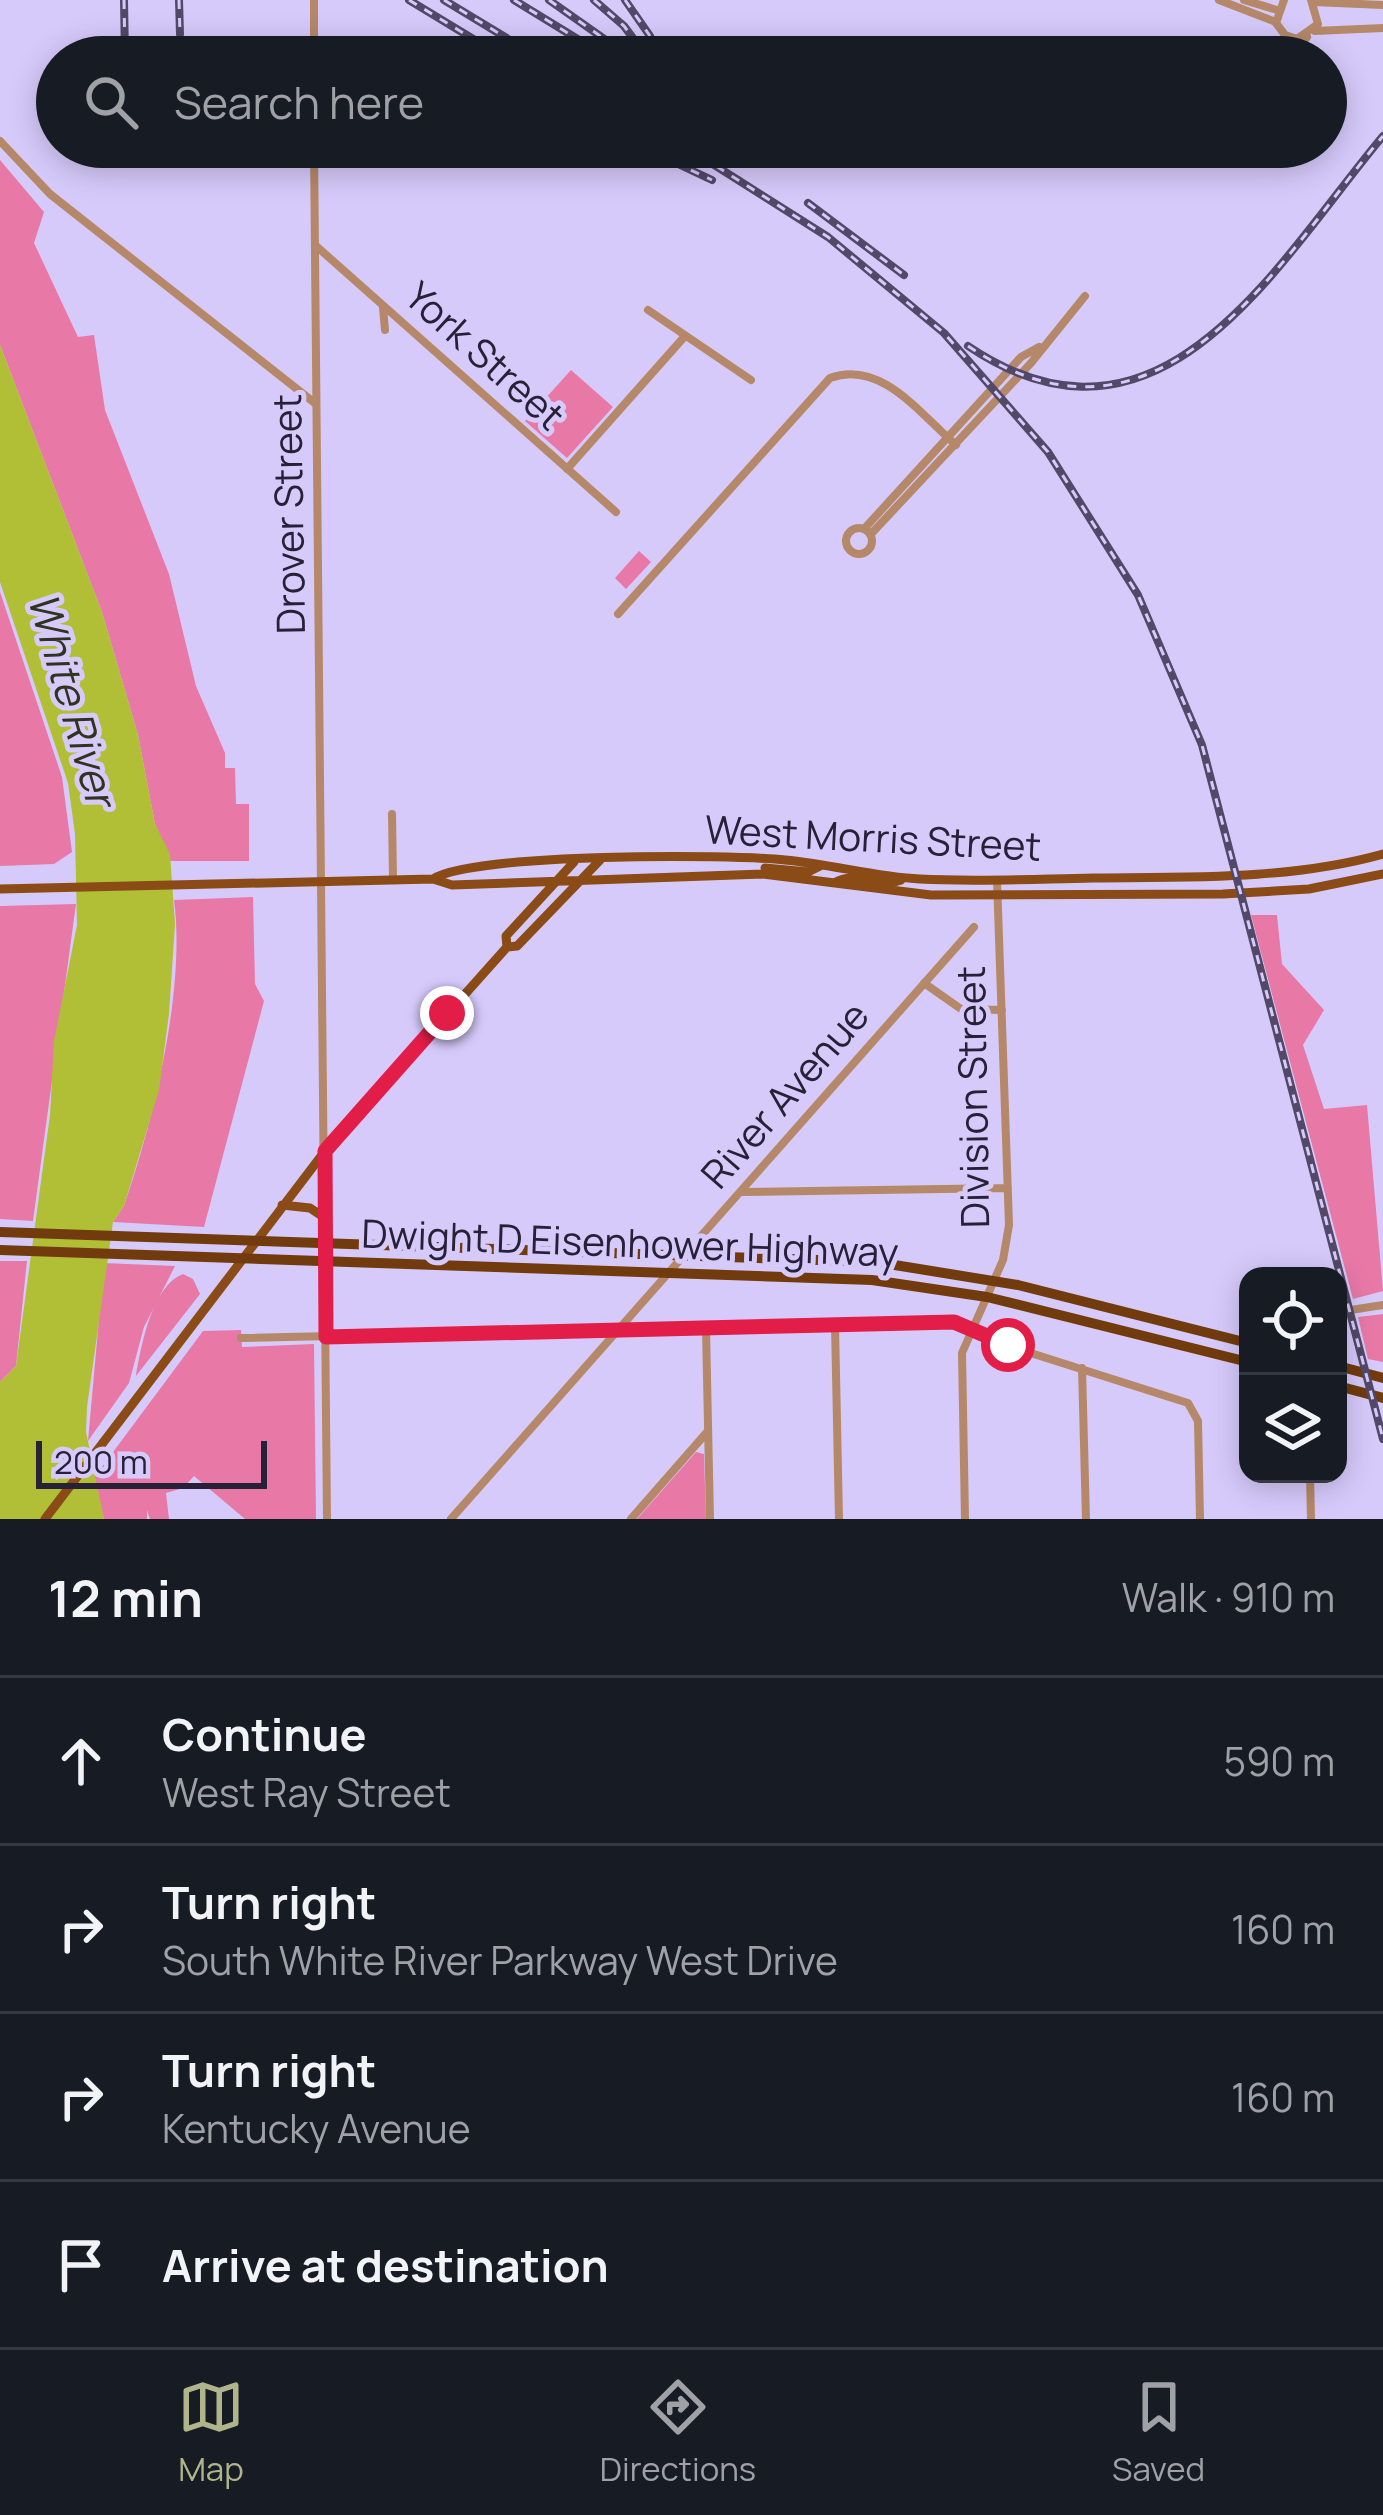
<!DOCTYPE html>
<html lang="en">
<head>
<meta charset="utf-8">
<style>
  :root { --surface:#171b24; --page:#242831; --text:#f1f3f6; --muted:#9ea1a6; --line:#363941; --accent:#afb48b }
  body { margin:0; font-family:Manrope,sans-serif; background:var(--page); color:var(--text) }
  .controls { position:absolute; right:36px; bottom:36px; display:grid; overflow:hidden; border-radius:24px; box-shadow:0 6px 30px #0003 }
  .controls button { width:108px; height:108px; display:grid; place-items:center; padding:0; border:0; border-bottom:3px solid var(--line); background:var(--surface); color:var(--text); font:60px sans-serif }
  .scale { position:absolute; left:36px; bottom:30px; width:231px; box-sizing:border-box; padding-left:12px; border:6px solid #272138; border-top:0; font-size:33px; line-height:42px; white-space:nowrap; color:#272138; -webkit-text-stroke:9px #d6cafb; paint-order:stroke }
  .stop { position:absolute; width:36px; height:36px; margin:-27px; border:9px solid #e11d48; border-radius:50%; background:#fff }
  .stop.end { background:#e11d48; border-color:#fff; box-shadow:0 3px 12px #0008 }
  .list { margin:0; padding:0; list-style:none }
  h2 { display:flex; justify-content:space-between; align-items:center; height:156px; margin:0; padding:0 48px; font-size:51px }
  h2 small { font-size:39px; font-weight:400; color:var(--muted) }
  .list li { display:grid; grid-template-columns:78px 1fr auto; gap:36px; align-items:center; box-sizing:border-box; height:168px; padding:0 48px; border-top:3px solid var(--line) }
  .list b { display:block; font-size:45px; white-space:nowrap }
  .list p { margin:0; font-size:39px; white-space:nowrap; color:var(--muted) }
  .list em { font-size:39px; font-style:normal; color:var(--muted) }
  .icon { flex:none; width:66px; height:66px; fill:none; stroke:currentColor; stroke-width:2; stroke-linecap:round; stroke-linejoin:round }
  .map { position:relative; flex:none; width:1383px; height:1519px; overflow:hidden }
  .search { position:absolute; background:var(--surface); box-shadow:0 6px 30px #0003; left:36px; right:36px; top:36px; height:132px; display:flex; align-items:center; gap:30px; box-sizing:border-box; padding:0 42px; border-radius:66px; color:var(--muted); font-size:45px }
  .sheet { height:828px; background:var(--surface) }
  nav { display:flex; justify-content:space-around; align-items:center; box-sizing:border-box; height:168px; border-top:3px solid var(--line); background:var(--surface); font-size:33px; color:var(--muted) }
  nav a { display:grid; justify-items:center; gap:6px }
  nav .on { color:var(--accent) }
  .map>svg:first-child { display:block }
  .green { fill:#e879a7 }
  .water { fill:#b0bf35 }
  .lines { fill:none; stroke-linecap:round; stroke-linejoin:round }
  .minor { stroke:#b58869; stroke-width:8 }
  .major { stroke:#8a4b16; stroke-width:9 }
  .highway { stroke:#713b0d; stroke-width:10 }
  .rail-casing { stroke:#514967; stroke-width:8 }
  .rail { stroke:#d6cafb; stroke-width:3; stroke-dasharray:9; stroke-linecap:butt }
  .route { stroke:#e11d48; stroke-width:15 }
  .labels { text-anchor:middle; stroke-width:10; stroke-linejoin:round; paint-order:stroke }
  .street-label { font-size:39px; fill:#272138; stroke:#d6cafb }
  .water-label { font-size:42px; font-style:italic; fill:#30331d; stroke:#d6cafb }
</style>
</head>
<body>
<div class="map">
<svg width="1383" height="1519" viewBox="0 0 1383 1519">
  <rect width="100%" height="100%" fill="#d6cafb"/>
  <path class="green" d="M0,160l44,52 -10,31 44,94 16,-2 11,75 64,164 27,112 29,67v15h10l1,36h13v57h-79l-15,-37 -17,-89 -36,-123 -102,-267z
    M571,370l42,37 -46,51 -42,-37z
    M639,551l12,11 -25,27 -11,-11z
    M0,592l62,185 10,75 -18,12 -54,2z
    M253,897l2,87 9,17 -60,226 -91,-5 11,-16c29,-84 62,-217 50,-306z
    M76,904l-43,317 -33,-2v-313z
    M1251,915h26l5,49 42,46 -21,35 21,64 43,-4 16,186 -30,8z
    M0,1261h27l-11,105 -16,16z
    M104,1263l71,3 -31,61 -15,56 -41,58z
    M183,1274l10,5 7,15 -64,82c5,-30 16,-90 47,-102z
    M1383,1314v48l-15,-3 -10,-42z
    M241,1330l1,17 72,-3 2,175h-71l-51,-43 -11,12 -17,5 3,26h-19l-3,-9v9h-43l-11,-40 110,-148z
    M696,1452l8,2 2,65h-69z"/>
  <path class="water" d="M0,345l102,267 36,123 17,89 15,30 5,70 -6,90 -10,76 -35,116 -11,16 -26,185 -1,25 18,87h-104v-137l16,-16 34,-251 4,-74 23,-116 -2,-91 -7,-51 -68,-201z"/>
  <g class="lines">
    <path class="minor" d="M314,0v57
      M1219,0l57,22
      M1244,0l33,10
      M1284,0l-8,23 9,12 12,4 21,-15 -7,-24
      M1313,2l70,3
      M1315,31l68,-3
      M1289,39l8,12 10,-14
      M0,141l50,53 266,210
      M314,147l13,1372
      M315,245l301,267
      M383,308l2,22
      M648,310l103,70
      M567,469l118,-133
      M846 541a13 13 0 1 1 26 0a13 13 0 1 1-26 0Z
      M864,529l157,-172 18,-10
      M871,534l160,-171 54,-67
      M618,614l212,-236c51,-19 91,37 126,67
      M392,814l1,65
      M924,983l37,26 41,1
      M741,1192l267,-4
      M1245,1301l3,1
      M1338,1312l45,-7
      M835,1325l4,194
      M706,1329l4,190
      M241,1338l713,-16 61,26 173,55 10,18 2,98
      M1082,1368l4,151
      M1310,1474l1,45
      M451,1519l523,-592
      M631,1519l77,-88
      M965,1519l-3,-166 41,-93 6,-35 -12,-345"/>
    <path class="major" d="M765,868l43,4 14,-7
      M433,879c40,-26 295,-25 352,-19 46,4 90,17 135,19 58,3 116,0 173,-1 97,-1 197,2 290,-24
      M836,882c20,-11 43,7 65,-2
      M0,889l433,-10 19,6 311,-11 168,21 292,-1 86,-5 74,-15
      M507,947l10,-1 83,-86
      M282,1205l28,3 15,10
      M45,1519l280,-368 182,-204 -1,-11 68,-74"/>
    <path class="highway" d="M0,1232l876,30 142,23 230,58
      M0,1250l872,30 115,17 261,65
      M1338,1366l45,12
      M1338,1386l45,12"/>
    <g class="rail-casing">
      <path id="rail" d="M124,0l1,57
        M179,0l1,34
        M409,0l94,57
        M444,0l94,57
        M514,0l93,57
        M549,0l81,57
        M594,0l30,26 23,31
        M625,0l25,36
        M642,147l70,33
        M686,147l142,90 116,96 104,119 90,143 64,150 181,694
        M808,203l96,72
        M968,346c194,131 310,-85 415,-210"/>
    </g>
    <use href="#rail" class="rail"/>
  </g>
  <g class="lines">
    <path class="route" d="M447,1013l-122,138 1,186 628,-15 54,23"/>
  </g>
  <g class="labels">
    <g class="street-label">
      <text transform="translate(485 356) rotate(42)" y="14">York Street</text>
      <text transform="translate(289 514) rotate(-91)" y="14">Drover Street</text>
      <text transform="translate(873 838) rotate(3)" y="14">West Morris Street</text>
      <text transform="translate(785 1095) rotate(-49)" y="14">River Avenue</text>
      <text transform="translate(973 1097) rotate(-91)" y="14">Division Street</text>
      <text transform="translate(630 1243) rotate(2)" y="14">Dwight D Eisenhower Highway</text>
    </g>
    <g class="water-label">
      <text transform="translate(72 699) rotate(74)" y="15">White River</text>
    </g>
  </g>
</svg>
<div class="controls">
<button><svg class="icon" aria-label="locate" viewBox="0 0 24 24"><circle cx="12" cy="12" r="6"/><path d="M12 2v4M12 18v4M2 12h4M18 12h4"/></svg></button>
<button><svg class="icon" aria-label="layers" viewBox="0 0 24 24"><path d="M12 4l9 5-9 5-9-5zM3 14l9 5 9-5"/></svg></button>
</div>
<div class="scale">200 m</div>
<div class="stop" style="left:1008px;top:1345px"></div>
<div class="stop end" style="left:447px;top:1013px"></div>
<div class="search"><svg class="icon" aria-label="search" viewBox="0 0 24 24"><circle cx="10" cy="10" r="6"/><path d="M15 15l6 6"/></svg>Search here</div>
</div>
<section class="sheet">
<h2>12 min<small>Walk · 910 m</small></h2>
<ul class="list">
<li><svg class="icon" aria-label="ahead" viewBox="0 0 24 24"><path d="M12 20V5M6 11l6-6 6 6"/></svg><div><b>Continue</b><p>West Ray Street</p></div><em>590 m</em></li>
<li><svg class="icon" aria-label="right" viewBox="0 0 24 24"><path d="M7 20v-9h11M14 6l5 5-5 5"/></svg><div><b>Turn right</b><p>South White River Parkway West Drive</p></div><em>160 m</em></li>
<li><svg class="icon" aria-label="right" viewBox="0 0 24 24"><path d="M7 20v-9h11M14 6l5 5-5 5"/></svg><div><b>Turn right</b><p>Kentucky Avenue</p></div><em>160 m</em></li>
<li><svg class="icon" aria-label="arrive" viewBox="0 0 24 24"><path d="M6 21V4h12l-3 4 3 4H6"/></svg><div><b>Arrive at destination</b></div></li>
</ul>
</section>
<nav>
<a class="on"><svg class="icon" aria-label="map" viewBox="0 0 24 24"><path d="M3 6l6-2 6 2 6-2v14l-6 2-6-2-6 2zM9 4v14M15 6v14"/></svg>Map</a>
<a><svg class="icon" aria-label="directions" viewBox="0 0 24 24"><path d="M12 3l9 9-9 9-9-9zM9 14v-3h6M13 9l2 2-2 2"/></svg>Directions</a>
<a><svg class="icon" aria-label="saved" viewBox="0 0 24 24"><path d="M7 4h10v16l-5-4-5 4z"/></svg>Saved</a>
</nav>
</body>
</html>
